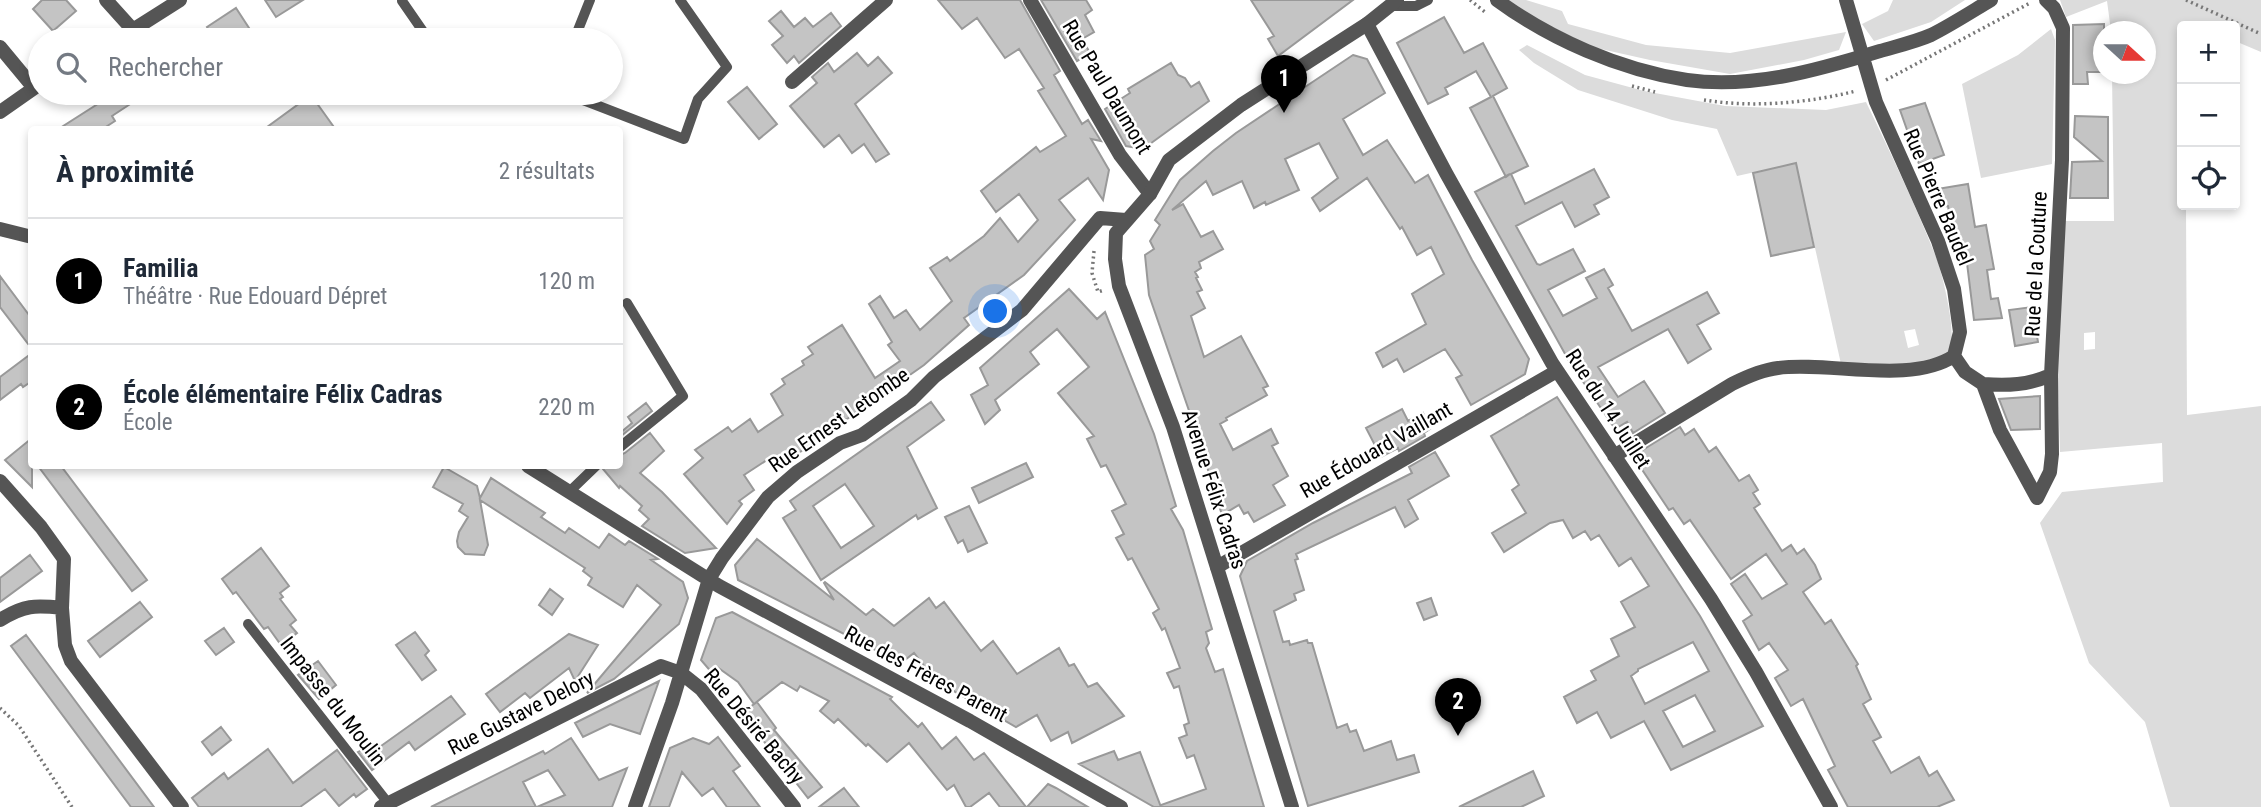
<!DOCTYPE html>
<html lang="fr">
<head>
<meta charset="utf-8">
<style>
  :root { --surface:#fff; --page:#f6f6f7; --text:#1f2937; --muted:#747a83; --line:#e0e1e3; --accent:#000 }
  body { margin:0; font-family:"Roboto Condensed",sans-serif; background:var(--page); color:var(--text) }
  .controls { position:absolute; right:21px; top:21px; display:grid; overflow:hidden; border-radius:7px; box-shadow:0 4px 10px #0003 }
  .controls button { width:63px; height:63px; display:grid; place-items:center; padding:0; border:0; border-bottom:2px solid var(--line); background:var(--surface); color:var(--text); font:35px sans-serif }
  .compass { position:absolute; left:2093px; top:21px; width:63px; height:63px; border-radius:50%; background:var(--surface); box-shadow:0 4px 10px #0003; rotate:111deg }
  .you { position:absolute; left:996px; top:312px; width:24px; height:24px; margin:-18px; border:5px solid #fff; border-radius:50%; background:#1a73e8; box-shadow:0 0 0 10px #1a73e833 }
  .badge { display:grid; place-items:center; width:46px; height:46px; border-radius:50%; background:var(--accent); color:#fff; font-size:23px; font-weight:700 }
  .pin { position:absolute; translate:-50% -58px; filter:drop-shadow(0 2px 4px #0008) }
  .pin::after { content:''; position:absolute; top:37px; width:24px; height:21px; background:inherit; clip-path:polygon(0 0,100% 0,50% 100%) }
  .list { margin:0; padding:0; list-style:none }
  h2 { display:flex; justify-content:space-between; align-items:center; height:91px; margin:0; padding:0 28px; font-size:30px }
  h2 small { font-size:23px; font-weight:400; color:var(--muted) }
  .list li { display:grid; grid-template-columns:46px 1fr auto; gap:21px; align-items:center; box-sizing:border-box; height:126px; padding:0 28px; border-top:2px solid var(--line) }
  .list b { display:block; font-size:26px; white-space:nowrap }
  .list p { margin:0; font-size:23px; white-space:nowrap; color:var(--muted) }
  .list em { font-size:23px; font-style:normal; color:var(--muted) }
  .icon { flex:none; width:38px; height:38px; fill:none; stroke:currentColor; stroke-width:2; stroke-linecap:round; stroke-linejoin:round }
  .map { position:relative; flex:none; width:2261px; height:807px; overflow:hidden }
  .search { position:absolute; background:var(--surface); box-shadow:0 4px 10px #0003; left:28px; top:28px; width:595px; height:77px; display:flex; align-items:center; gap:18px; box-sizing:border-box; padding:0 24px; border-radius:38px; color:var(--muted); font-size:26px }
  .panel { position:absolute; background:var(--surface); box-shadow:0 4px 10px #0003; left:28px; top:126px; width:595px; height:343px; border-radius:7px }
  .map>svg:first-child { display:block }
  .green { fill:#dcdcdc; fill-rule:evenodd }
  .building { fill:#c4c4c4; stroke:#999; stroke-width:2; fill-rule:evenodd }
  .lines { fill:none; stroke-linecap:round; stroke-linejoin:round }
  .path { stroke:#777; stroke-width:3.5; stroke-dasharray:2 3.5; stroke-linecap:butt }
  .service { stroke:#555; stroke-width:10 }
  .minor { stroke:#555; stroke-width:14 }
  .tertiary { stroke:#555; stroke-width:14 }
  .labels { text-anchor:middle; stroke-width:5; stroke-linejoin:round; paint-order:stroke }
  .street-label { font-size:21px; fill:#000; stroke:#fff }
</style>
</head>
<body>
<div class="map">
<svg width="2261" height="807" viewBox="0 0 2261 807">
  <rect width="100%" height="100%" fill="#fff"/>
  <path class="green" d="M1509,0h17l36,11 6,13 78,21 84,8 116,-21 -7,18 -35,10 -74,14 -80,-14 -58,-13 -52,-26z
    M1893,0h72l-34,22 -57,19 -12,-17 26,-13z
    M2060,0h201v52l-26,-11v-15h-53v179h4l1,210 74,-9v401h-91l-25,-85 -56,-59 -49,-140 22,-31 101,-10 -1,-39 -102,9 -3,-92 7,-139h50l-2,-147h34v-42l-35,-1 -4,-30 -41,16zM2095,332v17l-11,1v-17z
    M2051,29l4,11 -3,124 -71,14 -19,-94 56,-29z
    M1527,45l58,30 59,16 81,15 101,4 40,-8c25,52 51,106 72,160 5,16 20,75 11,89 -13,19 -86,14 -108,13l-45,-201 -59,13 -20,-47 -45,-9 -94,-30 -44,-27 -15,-13zM1915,329l4,16 -11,3 -4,-17z"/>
  <path class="building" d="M42,0h24l10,11 -23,20 -20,-22z
    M265,0h38l-27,17z
    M938,0h82l40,71 -6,4 28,49 6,-4 13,21 -10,-2 18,31 -6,30 -15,-22 -29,22 16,20 -51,55 -60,43 5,7 -45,40 -144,101 -7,-10 -29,19 10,15 -15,11 3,3 -15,20 -43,-50 19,-16 -8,-8 33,-23 4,5 18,-13 8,13 25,-17 -12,-21 14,-10 -3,-5 22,-14 -2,-4 11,-7 -5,-7 34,-22 33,53 25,-17 -12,-16 4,-3 -23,-38 11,-8 14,22 12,-8 14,20 32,-29 -22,-33 17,-11 3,4 34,-25 16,-18 18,24 20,-22 -19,-26 -23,18 -15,-21 55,-44 4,5 26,-16 -28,-45 6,-3 -25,-39 -14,9 -28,-40 -15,11z
    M1041,0h45l6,10 -7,5 9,17 -12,7 8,14 -13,8z
    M1251,0h102l-75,56 -10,-17 6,-3z
    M236,8l13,20 -19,12h-15l-8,-13z
    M781,11l13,16 11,-9 8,9 18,-14 10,13 -42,37 -5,-7 -7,7 -15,-18 11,-9 -14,-15z
    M1444,17l20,36 19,-10 24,45 -14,8 35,70 -17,8 14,30 69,-35 15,28 -15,8 5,9 -24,13 -13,-25 -46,24 21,38 3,1 33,-16 12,22 -37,19 15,26 34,-18 -11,-20 18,-9 9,16 -5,3 24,43 75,-39 12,21 -22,12 14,24 -23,14 -20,-34 -70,38 20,30 26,-16 21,32 -32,20 -6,-11 -12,7 -46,-68 -94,-169 35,-18 -4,3 -36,-69 21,-11 -15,-26 -31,17 3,6 -20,10 -31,-61z
    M2104,24v48h-17l1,12h-15v-59z
    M857,53l11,13 10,-9 14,16 -37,31 34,50 -13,8 -12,-18 -12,9 -13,-18 -15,12 -34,-41 27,-23 -5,-6 16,-14 6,9z
    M1353,55l14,4 18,34 -42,26 20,36 24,-15 28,43 13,-8 44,85 57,99 -4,15 -54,31 -15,-27 6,-3 -17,-26 -41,23 -7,-13 -14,8 -7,-14 50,-29 -14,-30 32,-20 -13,-27 -14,8 -15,-28 -2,2 -33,-51 -47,33 -8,-13 26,-20 -19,-35 -34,16 14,31 -33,15 -1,-3 -11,6 -12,-27 -29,14 -7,-14 -34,29 11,-6 18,33 12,-6 10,18 -24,13 2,6 -6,4 3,5 -2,1 6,12 -5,2 8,16 -14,8 13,41 37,-21 27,50 -5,2 4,7 -41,23 1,2 -7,4 13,26 38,-21 7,14 -6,3 16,30 -15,9 12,20 -31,17 -6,-10 -4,2 -5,-9 -17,10 -27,-87 -46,-133 -4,-40 9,-6 -4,-8 10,-16 -5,-5 25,-40 33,-29 23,-18z
    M1171,63l7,12 7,3 6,9 8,-5 10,19 -66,48 -17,-3 -21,-37 25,-16 -2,-4z
    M747,87l30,37 -18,15 -31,-37z
    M115,93h32l-35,23 3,5 -14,9h-44z
    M311,95l25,35h-73z
    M1925,103l19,52 -25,9 -19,-54z
    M2075,116l33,1v81h-38l2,-36 30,-1 -28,-24z
    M1796,163l18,84 -43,9 -18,-83z
    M1968,184l7,43 11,-2 8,44 -7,1 4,29 7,-1 4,20 -28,2 -8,-65 -10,1 -8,-50 -8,1 -3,-18z
    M0,276l32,43v30l-32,-42z
    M1069,289l28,30 8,-7 49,122 22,72 -5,3 12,21 29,99 -6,3 3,11 -3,5 9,24 8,-3 41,138h-102l-1,-2 45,-16 -12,-34 -7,3 -8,-20 8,-3 -3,-10 5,-2 -10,-37 -5,2 -7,-15 13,-5 -15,-40 -3,2 -9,-17 6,-4 -27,-51 -4,2 -12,-22 8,-4 -12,-23 14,-7 -20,-39 -5,2 -14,-28 7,-3 -36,-43 31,-26 -32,-38 -27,23 9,12 -44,36 5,10 -15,14 -14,-29 17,-10 -8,-17z
    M2032,307l6,35 -23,4 -6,-36z
    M32,353v28l-9,6 -2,-3 -21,16v-23z
    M2040,396v33l-29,1 -12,-31z
    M1557,397l143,219 63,110 -92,44 -27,-49 -33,17 -14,-26 -20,11 -13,-26 32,-17 -5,-9 28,-15 -8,-17 24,-12 -14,-25 28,-16 -18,-28 -12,8 -20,-31 -8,5 -6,-9 -12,7 -10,-18 -13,3 -46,29 -12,-19 34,-20 -14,-23 7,-5 -28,-49zM1693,642l16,29 -64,33 -14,-28 7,-5v-2zM1695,695l20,36 -32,16 -20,-36z
    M931,402l13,18 -37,27 30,61 -19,11 -2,-4 -95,65 -38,-62 13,-8 -6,-9zM845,484l29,42 -33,22 -28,-42z
    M646,403l6,8 -32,26v-4l12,-10 -4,-6z
    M1402,409l6,12 15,-8 7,16 -6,4 1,3 -26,15 -1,-3 -17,9 -15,-29z
    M1680,427l5,8 9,-6 15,23 7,-5 23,34 10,-6 9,15 -5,3 7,11 -6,4 28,43 9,-6 6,9 7,-5 11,16 6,14 -18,13 22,32 6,-4 27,44 -2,2 15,33 -8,5 18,33 -8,4 18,32 28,-16 10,19 8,-5 17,29 -17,7h-89l-20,-37 7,-4 -32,-67 -12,7 -16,-28 13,-8 -19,-27 -10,7 -16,-29 9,-6 -21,-31 14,-10 17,25 25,-15 -21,-30 -35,25 -41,-59 -6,4 -11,-16 -4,2 -36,-54z
    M650,433l14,18 -24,22 22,19 54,56 -31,5 -43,-27 7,-7 -10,-9 3,-4 -22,-20 -1,2 -16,-19 1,-3h16v-11l5,-2z
    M32,438v49l-27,-27z
    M1435,452l14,24 -41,24 10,19 -13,8 -10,-20 -99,47 2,5 -3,1 9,30 -10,4 2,6 -22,11 9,31 6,-1 1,4 17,-5 1,3h4l25,85 10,-4 3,8 6,-2 8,21 27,-10 6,19 17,-5 5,17 -111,34 -68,-230 7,-15 66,-38 99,-50 -3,-6z
    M1026,463l7,14 -54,26 -7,-15z
    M38,466h23l86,114 -15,11z
    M444,467l33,19 3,12 11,-20 54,35 -4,4 24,16 4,-5 30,20 10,-14 16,11 4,-4 29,18 -7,1 32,22 5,16 -9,26 -65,55 -27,14 74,-88 -24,-20 -14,22 -35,-22 4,-7 -9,-7 2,-3 -105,-68 8,45 -4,10 -19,-1 -7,-7 -1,-6 2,-9 9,-15 -9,-6 4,-7 -30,-17z
    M969,506l18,37 -19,9 -5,-12 -5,3 -13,-26z
    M757,539l77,61 -10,-17 1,-1 41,33 7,-6 21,17 35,-28 7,10 8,-6 37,49 12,-10 24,33 42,-26 10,18 5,-2 14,23 9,-4 27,33 -52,27 -4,-11 -17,9 -14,-26 -21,12 -71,-41 -5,-8 -4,3 -22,-28 -13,10 -163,-83 -3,-15z
    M261,548l28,38 -9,7 3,4 -3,2 16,21 -6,5 7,8 -16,12 -13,-18 -4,2 -28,-37 -3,2 -11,-15z
    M30,555l12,16 -42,31v-24z
    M550,589l13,10 -11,16 -13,-10z
    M1431,598l6,17 -13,5 -7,-17z
    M140,602l12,15 -52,40 -12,-16z
    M732,612l160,85 -2,2 28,28 4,-4 20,26 14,-12 18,23 10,-7 42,54h-26l-11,-14 -19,14h-4l-12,-22 -7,5 -38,-47 -22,19 -19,-18 -2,2 -28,-27 -4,4 -14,-12 9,-10 -29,-15 -3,5 -15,-9 -28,22 -16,-22 -21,-15 -4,7 -12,-14 15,-42z
    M224,628l10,14 -18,13 -11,-14z
    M415,632l14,19 -4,4 11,15 -14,10 -26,-35z
    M569,634l29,11 -23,36 -6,-13 -39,30 -5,-5 -25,19 -14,-18z
    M26,635l27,36 101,136h-23l-120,-161z
    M318,661l18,24 -17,14 -21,-24z
    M659,681l-19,53 -30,-10 -27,13 -8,-14z
    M451,696l14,18 -50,36 -6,-8 -37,28 -14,-18 4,-2 5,6z
    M757,702l19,26 -2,2 48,57 -14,11 -66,-85z
    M221,727l10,13 -19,15 -10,-13z
    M718,737l22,29 -7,5 27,36h-33l-14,-19 -11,8 -20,-24 -13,35h-20l21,-59 23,-10 16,6z
    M571,738l28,42 28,-12 -15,39h-75l28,-12 -17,-25 -25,12 13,25h-105l112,-56 2,3z
    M268,749l25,34 44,-33 30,39 -11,8 -2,-3 -15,12 -14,-17 -25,18h-101l-7,-9 32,-25 4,6z
    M1114,751l4,9 22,-8 21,55h-7l-75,-43z
    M1533,771l11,25 -23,11h-62z
    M1048,784l8,4 32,19h-61z
    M844,788l15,19h-40z"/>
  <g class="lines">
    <path class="path" d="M1470,0l15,12
      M2186,0l75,34
      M1886,80l144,-77
      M1632,86l23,6
      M1704,100c49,8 104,3 152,-9
      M1094,251l-2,22 6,19 6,-2
      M0,708l19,18 53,81"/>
    <path class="service" d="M402,1l27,39
      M1390,6h26l12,-6
      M574,40l16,-40
      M565,93l119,46 14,-40 29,-32 -47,-67
      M620,447l63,-51 -56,-93
      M569,492l27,-26
      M248,624l140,179"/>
    <path class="minor" d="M106,0l27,30
      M1030,0l90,155 30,39
      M1497,0c53,39 123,70 190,80 66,9 131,-10 193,-29 17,-5 35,-9 51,-16 20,-10 40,-23 60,-35
      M1846,0l30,102 62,139 16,48 6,43 -6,24 11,16 18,12 17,46 37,68 13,-26 2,-18 -1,-79 11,-215 1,-132 -9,-20 -8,-8
      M1367,24l79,149 106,190 159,236 45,73 75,135
      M117,40l63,-40
      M0,47l34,41
      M792,82l94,-82
      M0,112l40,-28
      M0,229l32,8
      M1983,384c25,2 45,1 68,-9
      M1614,456l118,-72c14,-7 29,-14 46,-16 51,-7 132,17 176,-12
      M528,466l191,120 251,135 151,86
      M0,481l41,46 23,32 -2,49 3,37 6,16 111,146
      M1217,567l340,-196
      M0,620c24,-15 35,-15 62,-12
      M381,807l280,-141 20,7 20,16 93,118
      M635,807l37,-104 37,-124 13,-21 46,-61 29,-25 43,-29 22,-8 49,-35 23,-23 88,-67 78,-92 26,2"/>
    <path class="tertiary" d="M1292,807l-119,-380 -54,-141 -4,-27 1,-26 34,-39 19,-34 72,-55 126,-81 30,-24"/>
  </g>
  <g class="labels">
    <g class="street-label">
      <text transform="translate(1107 87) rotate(59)" y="7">Rue Paul Daumont</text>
      <text transform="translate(1938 197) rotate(67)" y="7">Rue Pierre Baudel</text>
      <text transform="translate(2036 264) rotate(-87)" y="7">Rue de la Couture</text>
      <text transform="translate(1608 409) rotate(57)" y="7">Rue du 14 Juillet</text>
      <text transform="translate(839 420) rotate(-35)" y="7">Rue Ernest Letombe</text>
      <text transform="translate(1376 450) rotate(-30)" y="7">Rue Édouard Vaillant</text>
      <text transform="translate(1214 489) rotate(72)" y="7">Avenue Félix Cadras</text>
      <text transform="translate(926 674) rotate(28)" y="7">Rue des Frères Parent</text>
      <text transform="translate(333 701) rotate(52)" y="7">Impasse du Moulin</text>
      <text transform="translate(521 713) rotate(-27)" y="7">Rue Gustave Delory</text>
      <text transform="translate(754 726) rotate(50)" y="7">Rue Désiré Bachy</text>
    </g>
  </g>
</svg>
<div class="controls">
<button>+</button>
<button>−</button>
<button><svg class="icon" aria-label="locate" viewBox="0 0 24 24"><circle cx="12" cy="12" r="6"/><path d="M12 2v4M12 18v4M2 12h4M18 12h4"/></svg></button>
</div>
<svg class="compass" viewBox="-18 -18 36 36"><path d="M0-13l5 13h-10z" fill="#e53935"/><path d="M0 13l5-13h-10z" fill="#747a83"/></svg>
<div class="you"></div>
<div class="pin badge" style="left:1284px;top:113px">1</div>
<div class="pin badge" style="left:1458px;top:736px">2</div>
<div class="search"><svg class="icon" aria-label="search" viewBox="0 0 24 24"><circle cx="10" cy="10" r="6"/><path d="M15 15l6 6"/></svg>Rechercher</div>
<section class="panel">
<h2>À proximité<small>2 résultats</small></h2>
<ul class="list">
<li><span class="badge">1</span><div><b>Familia</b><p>Théâtre · Rue Edouard Dépret</p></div><em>120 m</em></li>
<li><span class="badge">2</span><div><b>École élémentaire Félix Cadras</b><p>École</p></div><em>220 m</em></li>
</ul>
</section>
</div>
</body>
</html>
